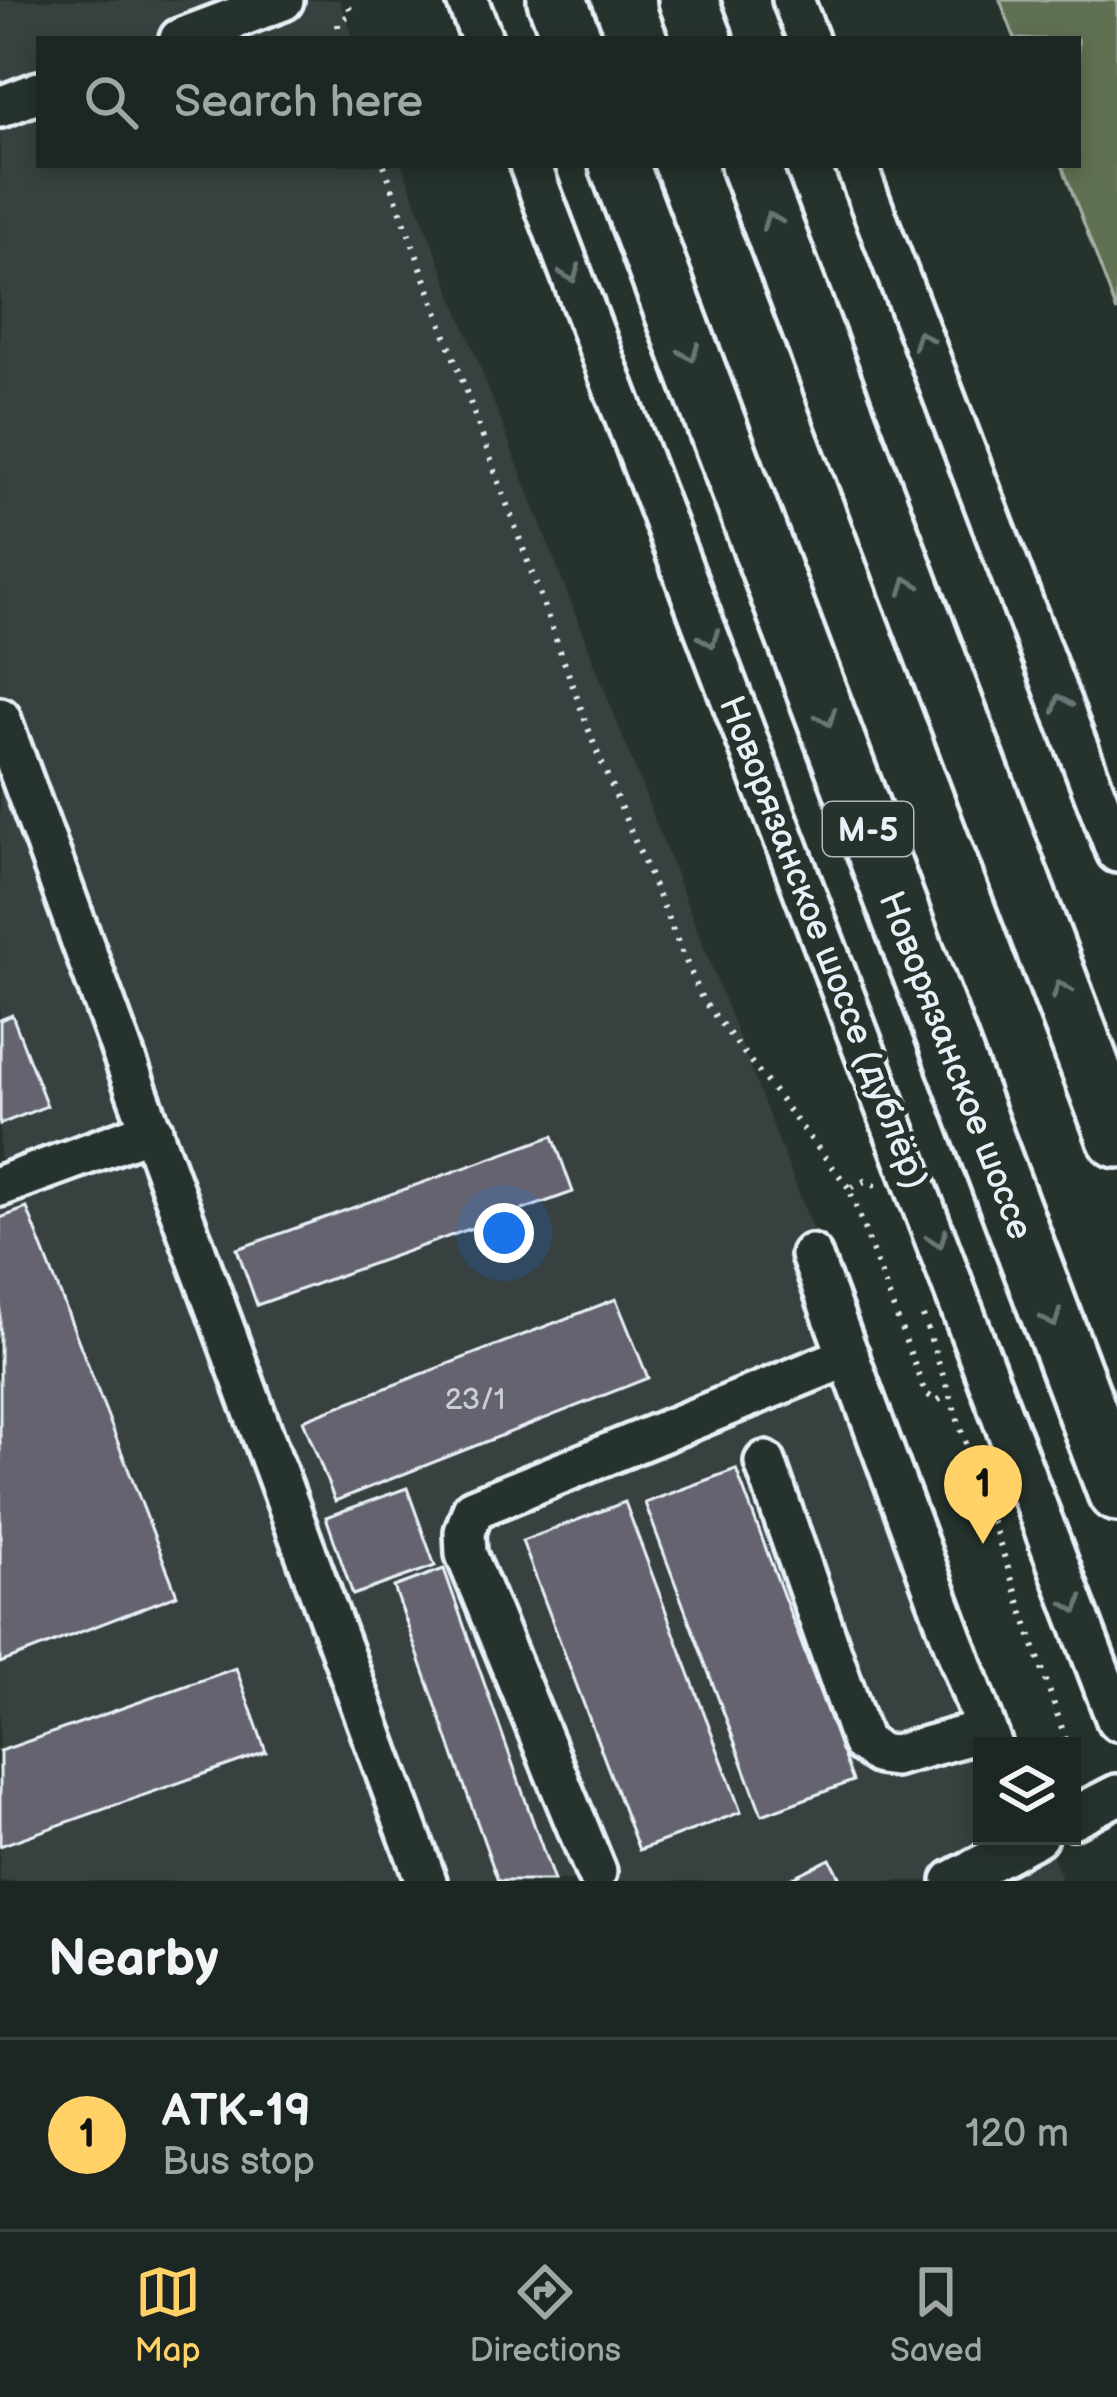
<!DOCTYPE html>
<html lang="en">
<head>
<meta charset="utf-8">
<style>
  :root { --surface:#1c2622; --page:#252e2a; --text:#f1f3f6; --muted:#a0a5a5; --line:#3a4340; --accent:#ffd166 }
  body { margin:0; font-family:"Balsamiq Sans",sans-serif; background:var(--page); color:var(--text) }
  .controls { position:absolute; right:36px; bottom:36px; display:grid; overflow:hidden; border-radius:0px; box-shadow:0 6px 18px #0003 }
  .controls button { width:108px; height:108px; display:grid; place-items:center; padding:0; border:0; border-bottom:3px solid var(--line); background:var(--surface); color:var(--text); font:60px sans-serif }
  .you { position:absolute; left:504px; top:1233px; width:42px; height:42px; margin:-30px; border:9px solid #fff; border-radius:50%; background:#1a73e8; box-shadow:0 0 0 18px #1a73e833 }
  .badge { display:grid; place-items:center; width:78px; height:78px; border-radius:50%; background:var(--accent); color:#111; font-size:39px; font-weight:700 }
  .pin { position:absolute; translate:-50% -99px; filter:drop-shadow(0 3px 6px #0008) }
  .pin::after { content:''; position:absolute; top:63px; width:42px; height:36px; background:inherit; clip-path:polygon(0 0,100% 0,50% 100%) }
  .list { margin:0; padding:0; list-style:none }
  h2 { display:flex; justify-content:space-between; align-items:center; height:156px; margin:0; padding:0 48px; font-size:51px }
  h2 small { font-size:39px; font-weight:400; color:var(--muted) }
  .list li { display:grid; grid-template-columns:78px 1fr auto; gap:36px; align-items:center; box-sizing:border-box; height:192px; padding:0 48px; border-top:3px solid var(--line) }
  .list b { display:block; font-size:45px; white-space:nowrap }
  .list p { margin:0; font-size:39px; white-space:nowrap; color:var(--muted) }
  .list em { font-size:39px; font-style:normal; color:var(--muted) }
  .icon { flex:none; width:66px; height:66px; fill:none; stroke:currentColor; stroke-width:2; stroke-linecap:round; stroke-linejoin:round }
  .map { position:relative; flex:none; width:1117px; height:1881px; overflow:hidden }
  .search { position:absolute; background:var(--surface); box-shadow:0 6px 18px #0003; left:36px; right:36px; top:36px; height:132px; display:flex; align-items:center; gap:30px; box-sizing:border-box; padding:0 42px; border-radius:0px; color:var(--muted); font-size:45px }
  .sheet { height:348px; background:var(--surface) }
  nav { display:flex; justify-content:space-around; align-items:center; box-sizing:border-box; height:168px; border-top:3px solid var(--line); background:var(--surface); font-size:33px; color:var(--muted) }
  nav a { display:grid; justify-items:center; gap:6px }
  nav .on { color:var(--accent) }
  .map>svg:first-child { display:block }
  .built { fill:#394141 }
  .green { fill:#617052; stroke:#a4b0a5; stroke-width:3 }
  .building { fill:#66636f; stroke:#e8f1f8; stroke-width:3 }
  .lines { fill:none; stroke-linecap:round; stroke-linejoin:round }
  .minor-casing { stroke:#e8f1f8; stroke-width:48 }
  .highway-casing { stroke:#e8f1f8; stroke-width:66 }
  .path { stroke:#e8f1f8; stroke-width:6; stroke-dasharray:3 9; stroke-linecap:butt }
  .minor { stroke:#26332d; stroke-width:39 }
  .highway { stroke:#26332d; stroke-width:57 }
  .oneway { stroke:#6a7674 }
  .labels { text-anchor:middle; stroke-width:10; stroke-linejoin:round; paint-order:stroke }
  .number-label { font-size:30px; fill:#c8ced6 }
  .shield { fill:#26332d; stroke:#aeb8bb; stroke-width:3 }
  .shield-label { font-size:33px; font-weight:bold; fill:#e8f1f8 }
  .street-label { font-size:36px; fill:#e8f1f8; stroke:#26332d }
</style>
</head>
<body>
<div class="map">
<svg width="1117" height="1881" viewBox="0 0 1117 1881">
  <rect width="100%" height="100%" fill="#26332d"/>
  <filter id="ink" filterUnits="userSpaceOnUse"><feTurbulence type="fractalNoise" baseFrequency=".00833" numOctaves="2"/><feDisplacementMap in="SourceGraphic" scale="24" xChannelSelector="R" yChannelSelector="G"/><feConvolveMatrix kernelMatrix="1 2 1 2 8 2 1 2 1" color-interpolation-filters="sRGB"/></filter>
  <g filter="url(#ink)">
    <path class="built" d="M0,0h339l15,39h-315v126h363l610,1581h-30v90h64l16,45h-1062z"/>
    <path class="green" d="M1000,0h117v312l-55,-147h16v-126h-63z"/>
    <path class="building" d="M12,1015l35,91 -47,18v-104z
      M553,1136l20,56 -316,113 -20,-56z
      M27,1208l150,387 -177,68v-445z
      M616,1299l32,79 -313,123 -32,-81z
      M736,1469l117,312 -91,34 -117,-312z
      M407,1488l28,78 -82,29 -27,-78z
      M625,1502l116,310 -102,38 -117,-309z
      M444,1569l110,312h-56l-104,-294z
      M236,1668l30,84 -266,94v-95z
      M830,1859l11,22h-57z"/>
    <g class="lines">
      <g class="minor-casing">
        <path id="minor" d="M467,0l15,39
          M793,0l15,39
          M180,39l103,-39
          M0,107l39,-15
          M530,165l587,1555
          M856,165l261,687
          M0,718l426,1163
          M0,1186l152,-56
          M811,1255l181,491
          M765,1462l97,280 17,12 15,2 92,-26
          M1072,1818l45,-23
          M596,1872l-130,-318 -1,-22 8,-23 376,-153
          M953,1881l84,-45"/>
      </g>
      <g class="highway-casing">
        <path id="highway" d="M557,0l15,39
          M688,0l15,39
          M619,165l498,1327
          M750,165l367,973"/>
      </g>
      <path class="path" d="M339,39l-1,-15 13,-11 -4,-13
        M384,165l211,582 107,252 147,189
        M876,1186l-11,-5 -16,7 76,205 12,8 11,-7
        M923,1316l145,430
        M1072,1757l7,20"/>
      <use href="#minor" class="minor"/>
      <use href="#highway" class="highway"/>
    </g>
    <defs><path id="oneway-chevron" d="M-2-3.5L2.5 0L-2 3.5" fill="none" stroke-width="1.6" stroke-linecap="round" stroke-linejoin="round" transform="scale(3)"/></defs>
    <g class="oneway">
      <use href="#oneway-chevron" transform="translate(771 220) rotate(-111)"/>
      <use href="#oneway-chevron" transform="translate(571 274) rotate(69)"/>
      <use href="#oneway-chevron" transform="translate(922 339) rotate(-111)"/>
      <use href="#oneway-chevron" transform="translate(690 353) rotate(69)"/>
      <use href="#oneway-chevron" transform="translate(908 585) rotate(-111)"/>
      <use href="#oneway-chevron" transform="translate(710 639) rotate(69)"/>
      <use href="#oneway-chevron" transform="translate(1061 703) rotate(-111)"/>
      <use href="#oneway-chevron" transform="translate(827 718) rotate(69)"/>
      <use href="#oneway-chevron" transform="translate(1061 989) rotate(-111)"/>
      <use href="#oneway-chevron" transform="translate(938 1239) rotate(70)"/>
      <use href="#oneway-chevron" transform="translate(1052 1319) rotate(69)"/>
      <use href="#oneway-chevron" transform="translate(1074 1605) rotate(70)"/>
    </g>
  </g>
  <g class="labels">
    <g class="number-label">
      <text x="475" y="1409">23/1</text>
    </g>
    <rect class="shield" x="823" y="802" width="90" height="54" rx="9"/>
    <g class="shield-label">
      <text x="868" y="841">М-5</text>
    </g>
    <g class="street-label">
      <text transform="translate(825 942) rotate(69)" y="13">Новорязанское шоссе (дублёр)</text>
      <text transform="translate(957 1065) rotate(69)" y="13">Новорязанское шоссе</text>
    </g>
  </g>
</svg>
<div class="controls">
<button><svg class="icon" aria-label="layers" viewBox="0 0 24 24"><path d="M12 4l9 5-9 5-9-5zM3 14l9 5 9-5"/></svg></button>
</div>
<div class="you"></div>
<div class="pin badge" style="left:983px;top:1544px">1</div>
<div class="search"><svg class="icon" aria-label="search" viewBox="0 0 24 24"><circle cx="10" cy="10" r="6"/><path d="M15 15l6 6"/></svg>Search here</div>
</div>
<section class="sheet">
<h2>Nearby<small></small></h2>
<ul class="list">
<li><span class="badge">1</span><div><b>АТК-19</b><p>Bus stop</p></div><em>120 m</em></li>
</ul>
</section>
<nav>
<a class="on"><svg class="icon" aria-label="map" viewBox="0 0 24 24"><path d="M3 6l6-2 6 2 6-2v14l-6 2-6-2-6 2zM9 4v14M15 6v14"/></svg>Map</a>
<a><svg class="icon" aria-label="directions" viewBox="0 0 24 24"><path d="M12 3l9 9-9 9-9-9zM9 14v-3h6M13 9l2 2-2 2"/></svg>Directions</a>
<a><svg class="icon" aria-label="saved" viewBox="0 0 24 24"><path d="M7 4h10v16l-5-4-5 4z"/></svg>Saved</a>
</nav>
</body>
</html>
